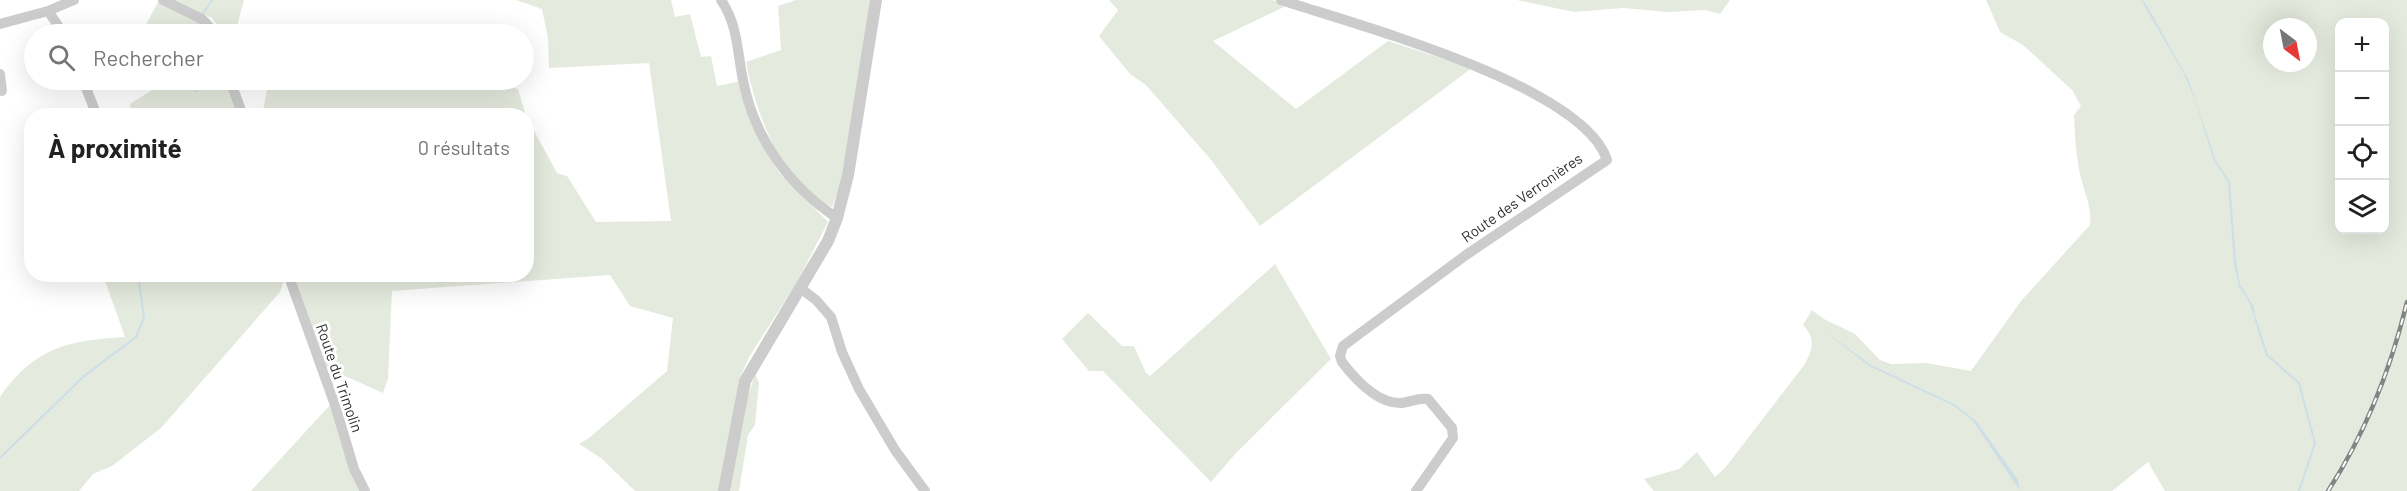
<!DOCTYPE html>
<html lang="fr">
<head>
<meta charset="utf-8">
<style>
  :root { --surface:#fff; --page:#f2f2f2; --text:#222; --muted:#767676; --line:#e0e0e0 }
  body { margin:0; font-family:Barlow,sans-serif; background:var(--page); color:var(--text) }
  .controls { position:absolute; right:18px; top:18px; display:grid; overflow:hidden; border-radius:12px; box-shadow:0 6px 24px #0002 }
  .controls button { width:54px; height:54px; display:grid; place-items:center; padding:0; border:0; border-bottom:2px solid var(--line); background:var(--surface); color:var(--text); font:30px sans-serif }
  .compass { position:absolute; left:2263px; top:18px; width:54px; height:54px; border-radius:50%; background:var(--surface); box-shadow:0 6px 24px #0002; rotate:148deg }
  .list { margin:0; padding:0; list-style:none }
  h2 { display:flex; justify-content:space-between; align-items:center; height:78px; margin:0; padding:0 24px; font-size:26px }
  h2 small { font-size:20px; font-weight:400; color:var(--muted) }
  .icon { flex:none; width:33px; height:33px; fill:none; stroke:currentColor; stroke-width:2; stroke-linecap:round; stroke-linejoin:round }
  .map { position:relative; flex:none; width:2407px; height:491px; overflow:hidden }
  .search { position:absolute; background:var(--surface); box-shadow:0 6px 24px #0002; left:24px; top:24px; width:510px; height:66px; display:flex; align-items:center; gap:15px; box-sizing:border-box; padding:0 21px; border-radius:33px; color:var(--muted); font-size:22px }
  .panel { position:absolute; background:var(--surface); box-shadow:0 6px 24px #0002; left:24px; top:108px; width:510px; height:174px; border-radius:24px }
  .map>svg:first-child { display:block }
  .green { fill:#e5eade; fill-rule:evenodd }
  .water { fill:#ccdfe8 }
  .lines { fill:none; stroke-linecap:round; stroke-linejoin:round }
  .stream { stroke:#ccdfe8; stroke-width:2 }
  .minor { stroke:#ccc; stroke-width:10 }
  .tertiary { stroke:#ccc; stroke-width:12 }
  .rail-casing { stroke:#848484; stroke-width:4.5 }
  .rail { stroke:#fff; stroke-width:2; stroke-dasharray:7; stroke-linecap:butt }
  .labels { text-anchor:middle; stroke-width:6; stroke-linejoin:round; paint-order:stroke }
  .street-label { font-size:15px; fill:#2f2f2f; stroke:#fff }
</style>
</head>
<body>
<div class="map">
<svg width="2407" height="491" viewBox="0 0 2407 491">
  <rect width="100%" height="100%" fill="#fff"/>
  <path class="green" d="M171,0h73l-9,34h-12l-11,-16z
    M516,0h155l4,17 15,-3 11,43 10,-1 6,30 24,-5 29,77 9,14 49,50 -31,60 -48,75 -10,23 -19,111h-85l-34,-33 -22,-14 10,-6 78,-67 6,-53 -43,-12 -20,-31 -218,16 -4,88 -5,14 -58,-26 -33,-92 234,-1v-158l31,57 10,3 29,46 75,-1 -22,-158 -100,5 -1,-30 -6,-29z
    M796,0h74l-20,131 -11,59 -7,17c-50,-19 -77,-97 -86,-145l35,-12 -3,-44z
    M1109,0h163l16,5 -75,36 83,68 92,-68 84,27 -212,158 -48,-65 -66,-76 -16,-11 -31,-38 19,-26z
    M1517,0h213l-10,14 -15,-4 -36,2 -46,-4 -49,4z
    M1986,0h421v491h-242l-17,-29 -36,29h-458l-10,-12 35,-10 18,-17 18,25 10,-9 80,-104c8,-16 11,-25 -2,-39l9,-15 12,9 31,15 25,26 11,4 35,-1 45,8 50,-70 69,-76c2,-17 -5,-31 -9,-47 -5,-20 -6,-42 -7,-63l7,-9 -9,-16 -49,-45 -23,-13zM2340,22h44v208h-44zM2272,27h36v36h-36z
    M158,2l38,18 15,14h-70z
    M168,80h58l12,35h-105l-3,-11z
    M269,80h209l40,9 8,27 -264,-1z
    M1275,264l56,95 -95,94 -25,29 -108,-111h-14l-27,-32 26,-26 34,33h12l12,27 4,3z
    M103,275l179,-1 2,6 -4,12 -119,136 -49,38 -19,8 -14,17h-79v-94c33,-49 69,-57 125,-60z
    M755,374l4,9 -4,42 -7,10 -9,56h-9l17,-91z
    M330,405l29,86h-108z"/>
  <path class="water" d="M2141,0l5,4 43,77 27,80 14,21 6,80 4,22 14,23 1,11 -8,-20 -8,-11 -5,-23 -6,-82 -14,-21 -18,-58 -12,-29z
    M1819,327l52,38 85,40 21,17 41,58 2,11 -47,-70 -19,-15 -85,-40z"/>
  <g class="lines">
    <path class="stream" d="M202,15l10,-15
      M193,34l6,-14
      M196,91l1,-11
      M2255,318l12,37 32,28 16,60 -16,48
      M0,458l84,-82 52,-39 8,-19 -6,-44"/>
    <path class="minor" d="M163,0l39,19 14,15
      M721,0c17,25 16,51 22,80 11,58 46,106 94,138
      M1281,0c73,24 302,85 326,160l-141,95 -123,91 -3,10 2,6c13,17 34,41 58,41 9,0 18,-6 28,-4l24,29 1,10 -37,53
      M48,11l16,23
      M0,24l48,-13 26,-11
      M0,74l2,17
      M83,80l14,36
      M230,80l13,36
      M288,274l47,131 19,64 11,22
      M800,288l16,12 15,17 11,35 17,37 36,61 30,41"/>
    <path class="tertiary" d="M724,491l21,-110 83,-140 9,-23 11,-43 28,-175"/>
    <g class="rail-casing">
      <path id="rail" d="M2328,491c37,-57 63,-123 79,-189"/>
    </g>
    <use href="#rail" class="rail"/>
  </g>
  <g class="labels">
    <g class="street-label">
      <text transform="translate(1522 198) rotate(-35)" y="5">Route des Verronières</text>
      <text transform="translate(339 378) rotate(71)" y="5">Route du Trimolin</text>
    </g>
  </g>
</svg>
<div class="controls">
<button>+</button>
<button>−</button>
<button><svg class="icon" aria-label="locate" viewBox="0 0 24 24"><circle cx="12" cy="12" r="6"/><path d="M12 2v4M12 18v4M2 12h4M18 12h4"/></svg></button>
<button><svg class="icon" aria-label="layers" viewBox="0 0 24 24"><path d="M12 4l9 5-9 5-9-5zM3 14l9 5 9-5"/></svg></button>
</div>
<svg class="compass" viewBox="-18 -18 36 36"><path d="M0-13l5 13h-10z" fill="#e53935"/><path d="M0 13l5-13h-10z" fill="#767676"/></svg>
<div class="search"><svg class="icon" aria-label="search" viewBox="0 0 24 24"><circle cx="10" cy="10" r="6"/><path d="M15 15l6 6"/></svg>Rechercher</div>
<section class="panel">
<h2>À proximité<small>0 résultats</small></h2>
<ul class="list">
</ul>
</section>
</div>
</body>
</html>
